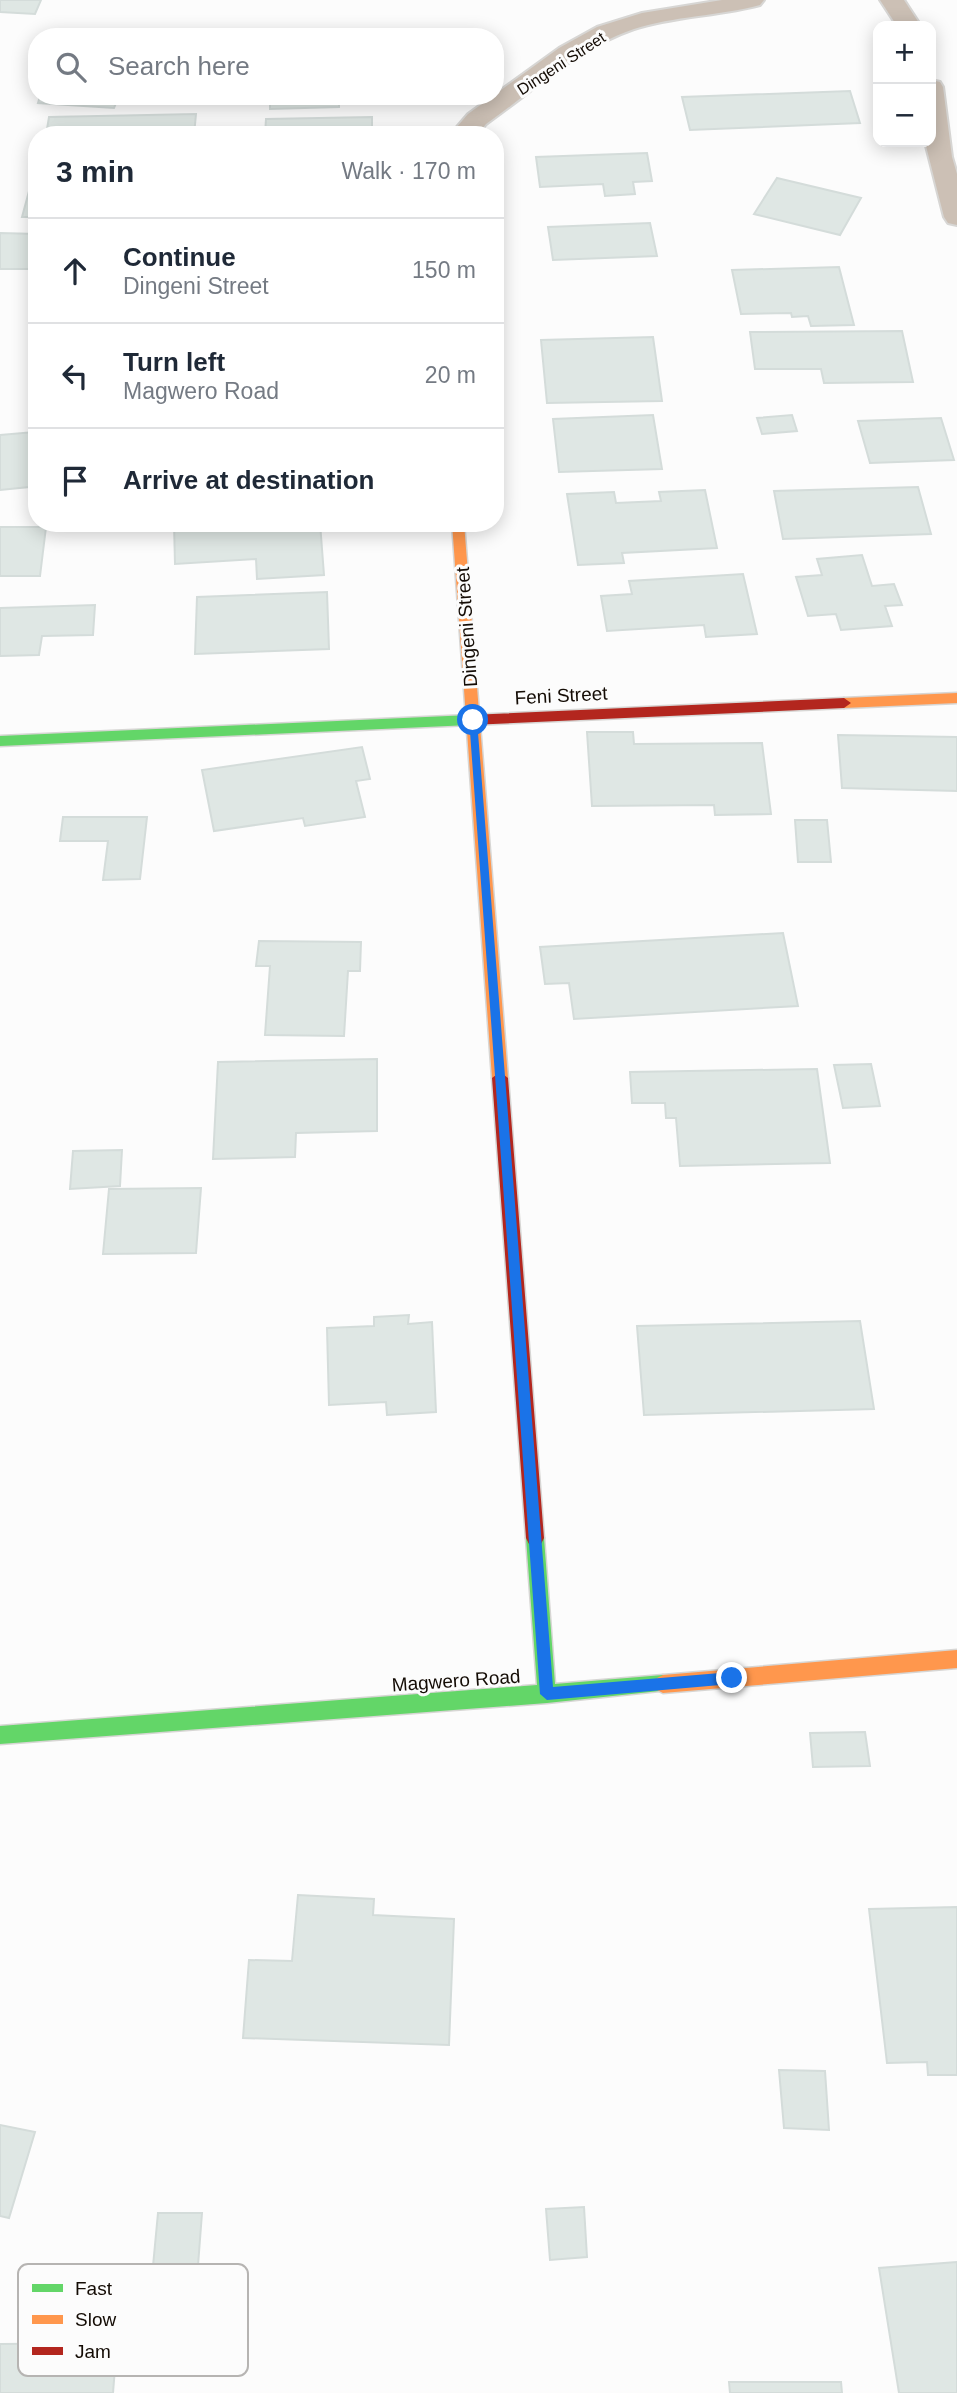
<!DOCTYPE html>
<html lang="en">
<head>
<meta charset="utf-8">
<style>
  :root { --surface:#fff; --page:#f2f2f3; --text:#1f2937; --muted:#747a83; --line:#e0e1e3 }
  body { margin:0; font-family:Arial,sans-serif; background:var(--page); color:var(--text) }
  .controls { position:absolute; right:21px; top:21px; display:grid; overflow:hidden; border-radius:14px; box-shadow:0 4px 18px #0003 }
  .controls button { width:63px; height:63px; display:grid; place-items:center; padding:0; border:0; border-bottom:2px solid var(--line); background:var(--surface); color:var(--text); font:35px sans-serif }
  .stop { position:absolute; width:21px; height:21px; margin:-16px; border:5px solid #1a73e8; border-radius:50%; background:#fff }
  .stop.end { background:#1a73e8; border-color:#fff; box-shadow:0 2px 7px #0008 }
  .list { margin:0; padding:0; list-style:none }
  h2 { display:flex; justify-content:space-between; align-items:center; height:91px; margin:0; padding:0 28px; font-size:30px }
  h2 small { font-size:23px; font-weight:400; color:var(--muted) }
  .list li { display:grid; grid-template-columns:46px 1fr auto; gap:21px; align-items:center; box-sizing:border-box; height:105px; padding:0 28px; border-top:2px solid var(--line) }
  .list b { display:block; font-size:26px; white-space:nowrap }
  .list p { margin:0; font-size:23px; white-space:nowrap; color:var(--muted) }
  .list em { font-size:23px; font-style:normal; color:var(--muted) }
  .icon { flex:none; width:38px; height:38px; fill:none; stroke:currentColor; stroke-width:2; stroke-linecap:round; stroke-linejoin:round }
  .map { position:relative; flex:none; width:957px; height:2393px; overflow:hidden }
  .search { position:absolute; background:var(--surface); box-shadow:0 4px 18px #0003; left:28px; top:28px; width:476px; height:77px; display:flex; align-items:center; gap:18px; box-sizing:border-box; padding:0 24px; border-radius:28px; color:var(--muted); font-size:26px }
  .panel { position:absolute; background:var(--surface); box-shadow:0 4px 18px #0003; left:28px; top:126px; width:476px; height:406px; border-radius:28px }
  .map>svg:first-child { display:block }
  .building { fill:#dfe7e4; stroke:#d4dcda; stroke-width:2 }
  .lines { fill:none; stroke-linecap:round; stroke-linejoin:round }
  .street-casing { stroke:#d7d6d4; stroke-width:4 }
  .fast-casing { stroke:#d7d6d4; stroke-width:3 }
  .slow-casing { stroke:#d7d6d4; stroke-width:3 }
  .jam-casing { stroke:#d7d6d4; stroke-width:3 }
  .street { fill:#ccc0b5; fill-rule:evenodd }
  .fast { fill:#63d668; fill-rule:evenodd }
  .slow { fill:#ff974d; fill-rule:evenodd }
  .jam { fill:#b3261e; fill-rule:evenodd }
  .route { fill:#1a73e8 }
  .labels { text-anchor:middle; stroke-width:6; stroke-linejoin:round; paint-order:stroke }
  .far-street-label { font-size:16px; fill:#140c05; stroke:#fcfcfc }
  .street-label { font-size:19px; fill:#140c05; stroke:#fcfcfc }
  .key { fill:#fcfcfc; stroke:#b6b4b2; stroke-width:2 }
  .key-label { font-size:19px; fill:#140c05 }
</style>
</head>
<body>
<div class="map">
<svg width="957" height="2393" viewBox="0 0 957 2393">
  <rect width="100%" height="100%" fill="#fcfcfc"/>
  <path class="building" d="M0,0h41l-6,14 -35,-2z
    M850,91l10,32 -170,7 -8,-33z
    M40,96h79l-5,12 -76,-5z
    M270,96h69v11l-69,2z
    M196,114l-2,21h-148l3,-18z
    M372,117v18h-107l1,-16z
    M647,153l5,28 -19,1 2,12 -30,2 -2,-12 -63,3 -4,-30z
    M35,169l2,48h-15z
    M777,178l84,20 -21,37 -86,-21z
    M650,223l7,33 -104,4 -5,-33z
    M0,233l37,1v35h-37z
    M839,267l15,58 -43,1 -3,-10 -16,1 -1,-4 -50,1 -9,-44z
    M902,331l11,51 -89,1 -3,-14h-66l-5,-37z
    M653,337l9,64 -115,2 -6,-63z
    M653,415l9,54 -103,3 -6,-53z
    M792,415l5,16 -35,3 -5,-16z
    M941,418l13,42 -84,3 -12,-42z
    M34,432l3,9v37l-8,1v8l-29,3v-55z
    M918,487l13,47 -148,5 -9,-48z
    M705,490l12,58 -95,5 2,10 -46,2 -11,-71 47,-2 2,11 45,-2 -2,-9z
    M174,523h146l4,52 -67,4 -1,-20 -81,5z
    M0,527h46l-6,49h-40z
    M862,555l10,31 22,-2 8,21 -17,1 7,20 -51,4 -5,-16 -28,2 -12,-39 26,-2 -5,-16z
    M743,574l14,60 -51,3 -2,-12 -97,6 -6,-35 31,-2 -3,-13z
    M327,592l2,57 -134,5 2,-57z
    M95,605l-2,30 -51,1 -3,19 -39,1v-48z
    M587,732h46l1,12 128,-1 9,71 -56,1 -1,-10 -122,1z
    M838,735l119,2v54l-115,-3z
    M362,747l8,32 -14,2 9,36 -60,9 -2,-8 -89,13 -12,-61z
    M63,817h84l-7,62 -37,1 5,-39h-48z
    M795,820h32l4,42h-33z
    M783,933l15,73 -224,13 -5,-36 -24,1 -5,-37z
    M259,941l102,1 -1,29h-12l-4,65 -79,-1 5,-69h-14z
    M377,1059v72l-81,2 -1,24 -82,2 5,-97z
    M871,1064l9,42 -37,2 -9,-43z
    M817,1069l13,94 -150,3 -4,-48h-10l-1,-15h-33l-2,-31z
    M122,1150l-2,36 -50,3 3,-38z
    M201,1188l-5,65 -93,1 6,-65z
    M409,1315l-1,9 24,-2 4,90 -49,3 -1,-13 -57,3 -2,-77 47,-2v-9z
    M860,1321l14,88 -230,6 -7,-89z
    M865,1732l5,34 -57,1 -3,-34z
    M298,1895l76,4 -1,16 81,4 -5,126 -206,-7 6,-78 43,1z
    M957,1907v168h-29l-1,-13 -40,1 -18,-154z
    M779,2070l46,1 4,59 -45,-2z
    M0,2125l35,7 -26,86 -9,-2z
    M584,2207l3,50 -37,3 -4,-51z
    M158,2213h44l-9,118 -46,-1z
    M957,2262v131h-58l-20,-125z
    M117,2343l-4,50h-113v-49z
    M729,2382h112l1,11h-112z"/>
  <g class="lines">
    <g class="street-casing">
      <path id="street" d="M722,0h42l-4,5c-41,11 -86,11 -126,24 -56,19 -101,62 -148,95l-9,11h-27l18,-21 91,-66 38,-21 45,-14z
        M880,0h24l17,26h-24z
        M931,80l9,2 3,5 9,70 5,17v51l-9,-2 -4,-6 -19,-75h6z"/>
    </g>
    <g class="fast-casing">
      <path id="fast" d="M470,715l7,5 -7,5 -470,21v-10z
        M535,1530l6,2 3,6 11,146 108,-9 6,3 3,6 -3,6 -122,13 -547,41v-18l537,-41 -11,-147 3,-6z"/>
    </g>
    <g class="slow-casing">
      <path id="slow" d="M452,523h12l44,555 -8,6 -8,-6z
        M957,693v10l-113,5 -7,-5 7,-5z
        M957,1650v18l-294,25 -6,-3 -3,-6 3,-6 6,-3z"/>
    </g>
    <g class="jam-casing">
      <path id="jam" d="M844,698l7,5 -7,5 -374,17 -7,-5 7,-5z
        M500,1072l8,6 36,460 -3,6 -6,2 -6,-2 -3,-6 -34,-460z"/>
    </g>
    <use href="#street" class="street"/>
    <use href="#fast" class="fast"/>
    <use href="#slow" class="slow"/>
    <use href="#jam" class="jam"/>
  </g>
  <path class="route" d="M469,718l8,2 76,967 179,-15 6,6 -6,6 -185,16 -7,-6z"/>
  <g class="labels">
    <g class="far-street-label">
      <text transform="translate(561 63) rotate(-33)" y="6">Dingeni Street</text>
    </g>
    <g class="street-label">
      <text transform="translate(466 627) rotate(-94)" y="7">Dingeni Street</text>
      <text transform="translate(561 695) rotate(-3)" y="7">Feni Street</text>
      <text transform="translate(456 1680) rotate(-4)" y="7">Magwero Road</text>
    </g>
  </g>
  <rect x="18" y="2264" width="230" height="112" rx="10" class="key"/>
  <rect x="32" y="2284" width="31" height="8" fill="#63d668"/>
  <rect x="32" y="2315" width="31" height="9" fill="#ff974d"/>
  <rect x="32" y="2347" width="31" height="8" fill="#b3261e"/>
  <g class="key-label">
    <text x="75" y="2295">Fast</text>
    <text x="75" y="2326">Slow</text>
    <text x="75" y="2358">Jam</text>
  </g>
</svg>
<div class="controls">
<button>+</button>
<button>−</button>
</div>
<div class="stop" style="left:473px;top:720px"></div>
<div class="stop end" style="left:732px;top:1678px"></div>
<div class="search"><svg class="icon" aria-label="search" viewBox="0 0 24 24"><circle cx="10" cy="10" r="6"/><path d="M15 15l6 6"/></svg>Search here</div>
<section class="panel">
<h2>3 min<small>Walk · 170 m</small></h2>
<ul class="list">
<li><svg class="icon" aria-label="ahead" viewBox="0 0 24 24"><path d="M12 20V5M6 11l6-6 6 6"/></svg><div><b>Continue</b><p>Dingeni Street</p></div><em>150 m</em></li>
<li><svg class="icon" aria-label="left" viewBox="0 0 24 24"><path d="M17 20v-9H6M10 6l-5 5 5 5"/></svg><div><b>Turn left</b><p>Magwero Road</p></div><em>20 m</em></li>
<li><svg class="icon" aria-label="arrive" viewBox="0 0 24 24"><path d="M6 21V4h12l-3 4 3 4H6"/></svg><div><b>Arrive at destination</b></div></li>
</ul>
</section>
</div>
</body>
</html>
